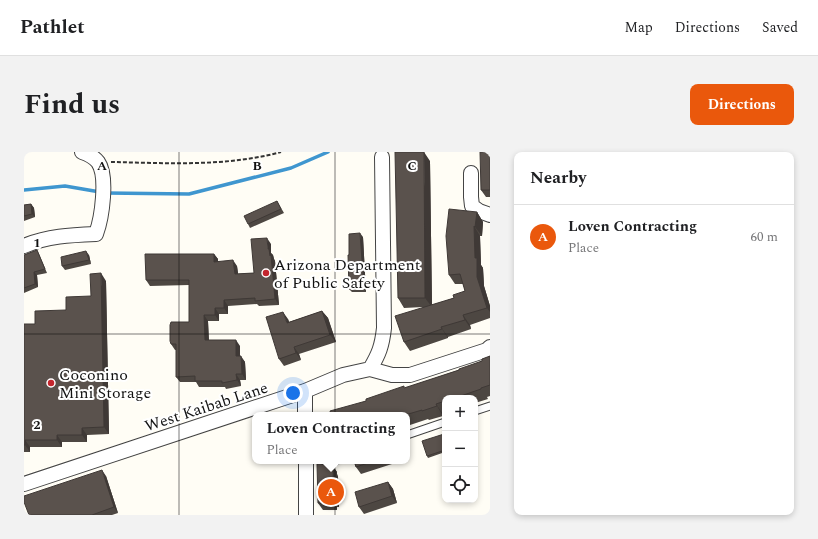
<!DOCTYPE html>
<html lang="en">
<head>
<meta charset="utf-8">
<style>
  :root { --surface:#fff; --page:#f2f2f2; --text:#202124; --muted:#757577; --line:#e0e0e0; --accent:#ea580c }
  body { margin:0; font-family:Spectral,serif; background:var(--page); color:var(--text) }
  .controls { position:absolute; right:12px; bottom:12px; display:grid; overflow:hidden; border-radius:8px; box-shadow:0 2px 6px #0003 }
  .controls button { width:36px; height:36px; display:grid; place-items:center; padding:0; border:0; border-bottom:1px solid var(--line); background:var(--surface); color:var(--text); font:20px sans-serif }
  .you { position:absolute; left:269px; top:241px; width:14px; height:14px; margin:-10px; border:3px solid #fff; border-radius:50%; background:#1a73e8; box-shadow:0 0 0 6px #1a73e833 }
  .badge { display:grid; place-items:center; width:26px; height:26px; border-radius:50%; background:var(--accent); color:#fff; font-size:13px; font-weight:700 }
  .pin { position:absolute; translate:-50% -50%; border:2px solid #fff; box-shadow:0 1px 4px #0006 }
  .popup { position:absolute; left:228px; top:260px; width:158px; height:52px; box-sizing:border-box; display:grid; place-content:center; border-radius:8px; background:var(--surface); filter:drop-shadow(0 1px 3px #0005); font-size:13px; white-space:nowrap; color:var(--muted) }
  .popup b { font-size:15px; color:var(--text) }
  .popup::after { content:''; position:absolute; left:50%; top:100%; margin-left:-8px; border:8px solid transparent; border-top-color:var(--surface) }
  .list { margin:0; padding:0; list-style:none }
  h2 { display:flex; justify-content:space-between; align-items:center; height:52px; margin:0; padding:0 16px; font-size:17px }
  h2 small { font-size:13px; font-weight:400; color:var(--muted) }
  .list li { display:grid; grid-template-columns:26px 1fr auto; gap:12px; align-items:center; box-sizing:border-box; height:64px; padding:0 16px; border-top:1px solid var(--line) }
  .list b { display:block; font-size:15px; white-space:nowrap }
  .list p { margin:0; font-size:13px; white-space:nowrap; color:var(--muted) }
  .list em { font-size:13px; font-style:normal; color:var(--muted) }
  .icon { flex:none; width:22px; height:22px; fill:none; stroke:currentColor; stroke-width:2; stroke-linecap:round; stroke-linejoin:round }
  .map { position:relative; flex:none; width:466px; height:363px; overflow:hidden; border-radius:8px }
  header { display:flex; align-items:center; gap:24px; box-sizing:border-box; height:56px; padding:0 20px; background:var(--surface); border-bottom:1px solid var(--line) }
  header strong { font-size:19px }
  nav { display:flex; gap:22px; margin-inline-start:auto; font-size:14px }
  .intro { display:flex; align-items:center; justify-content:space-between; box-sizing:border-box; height:96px; padding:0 24px }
  h1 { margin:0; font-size:28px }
  .button { padding:10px 18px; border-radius:8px; background:var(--accent); color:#fff; font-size:14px; font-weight:700 }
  main { display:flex; gap:24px; padding:0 24px }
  aside { flex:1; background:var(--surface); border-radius:8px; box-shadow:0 2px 6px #0003 }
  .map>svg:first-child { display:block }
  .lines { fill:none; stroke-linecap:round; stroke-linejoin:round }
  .stream { stroke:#3f96cf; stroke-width:3.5 }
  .service-casing { stroke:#444; stroke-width:9 }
  .minor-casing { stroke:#444; stroke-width:16 }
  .path { stroke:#333; stroke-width:2; stroke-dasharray:4 2; stroke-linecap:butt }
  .service { stroke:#fff; stroke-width:7 }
  .minor { stroke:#fff; stroke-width:14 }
  .wall { fill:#4d4742 }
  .shaded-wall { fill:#3f3936 }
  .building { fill:#5a524d; stroke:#3f3936 }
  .grid { fill:none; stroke:#111; stroke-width:1; stroke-opacity:0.55 }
  .poi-dot { fill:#c4262e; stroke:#fff; stroke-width:1.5 }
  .labels { text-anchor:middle; stroke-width:4; stroke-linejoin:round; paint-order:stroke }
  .poi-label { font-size:16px; fill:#111; stroke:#fff; text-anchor:start }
  .street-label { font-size:16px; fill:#111; stroke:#fff }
  .grid-label { font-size:13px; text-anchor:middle; font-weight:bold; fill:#111; stroke:#fff; stroke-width:4; stroke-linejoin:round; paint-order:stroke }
</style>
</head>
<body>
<header>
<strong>Pathlet</strong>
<nav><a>Map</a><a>Directions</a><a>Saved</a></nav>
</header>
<div class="intro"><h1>Find us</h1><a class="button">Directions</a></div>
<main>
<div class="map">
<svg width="466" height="363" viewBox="0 0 466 363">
  <rect width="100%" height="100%" fill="#fffdf5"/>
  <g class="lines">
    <path class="stream" d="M0,38l41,-4 35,6
      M82,41l83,1 102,-26 37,-16"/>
    <g class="service-casing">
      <path id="service" d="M451,259l15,-5
        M383,283l38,-13
        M302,313l10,-4"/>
    </g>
    <g class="minor-casing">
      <path id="minor" d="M447,21v24l1,9 7,5 11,4
        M0,94c23,-10 47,-11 72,-12 6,-16 12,-58 2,-72 -4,-5 -10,-8 -16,-10
        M346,217c9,-15 12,-23 14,-41l-2,-171
        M281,239v24
        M282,309v54
        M0,332l281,-93 38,-16 27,-6 22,6h18l77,-25 3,-3"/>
    </g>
    <path class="path" d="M87,10c56,1 115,5 170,-10"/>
    <use href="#service" class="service"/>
    <use href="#minor" class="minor"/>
  </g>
  <path class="wall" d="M466,0v45h-4l-5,-7z
    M406,9l2,144 22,-7 11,-7 -2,-7h-8l-6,-9 28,-63 6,10 -1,14h-2l1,29 2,3 1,18 6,20v12l-20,7 1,4 -23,8v1l-38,13 -6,-9 19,-35 -19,1 -6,-10z
    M253,49l7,12 -34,15 -2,-4z
    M7,52l3,4 1,9 -11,4v-16z
    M339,85l3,55h-14l-3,-3v-34z
    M247,92v9l2,2 1,4 1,2 4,44 -20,1 -2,-2 -29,2v8h-9v7h-11l1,19 31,6v10l5,6 1,18h-6l1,6 -15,3 -1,-2h-26l-3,-5h-16l-4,-5v-27h-1l-4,-6 18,-22v-37l-39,1 -4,-6 68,-26 4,5v2l19,5 1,8 16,-1z
    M13,98l2,4 8,19 -10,2 1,12 -14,6v-38z
    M65,103l2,9 -26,6 -3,-4z
    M82,129l3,153 -22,1v7h-25v5h-32v5h-6v-128h11l31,-14 25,-14z
    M298,159l6,7 8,24 -37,12 2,6 -17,6 -5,-7 9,-40 1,3z
    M466,204v40l-3,1 1,2 -13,4v-5h-30v15l-2,1v2l-14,4 -1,-1 -21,7v-11h-76l35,-14 93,-31 23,-9z
    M421,283v17l-17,6 -1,-2z
    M330,309h37l1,3 -31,10 -5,-7z
    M308,313l5,7v2l1,3 1,30h-2v3h-14l-5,-7z
    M82,324l12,37 -6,2h-83z
    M364,330l5,7 4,14 -33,11 -5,-7z"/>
  <path class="shaded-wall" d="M400,0l6,9 2,146 -7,-9z
    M7,52l3,4 1,9 -3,-3z
    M453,60l6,10 -1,14 -7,-9z
    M450,74l6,10 1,29 2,3 1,18 6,20v6l-3,-4 -10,-31 -2,-19z
    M336,81l3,4 3,55 -2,-4z
    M243,86l4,6v9l2,2 1,4 1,2 4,44 -4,-6 -5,-43 -2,-7z
    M62,99l3,4 2,9 -2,-4z
    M190,102l4,5v9l-4,-6z
    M209,108l4,6 2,14 -4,-6z
    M10,120l3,3 1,12 -3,-3z
    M77,121l5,8 3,153 -5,-7z
    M200,148l4,6v8l-4,-6z
    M191,156l4,6v7l-4,-6z
    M298,159l6,7 8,24 -6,-7z
    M259,160l5,7 4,11 -5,-7z
    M180,163l4,6 1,25 -4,-6z
    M439,163l7,10 1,4 -6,-9z
    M417,175l7,10v1l-6,-9z
    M212,188l4,6v16l-4,-6z
    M270,195l5,7 2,6 -5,-7z
    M217,204l4,6 1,18 -4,-6z
    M212,222l4,6 1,6 -4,-6z
    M412,252l7,10v2l-6,-10z
    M58,276l5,7v7l-5,-7z
    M33,283l5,7v5l-5,-7z
    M1,288l5,7v5l-5,-7z
    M308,313l5,7v2l1,3 1,30 -5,-7z
    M78,318l4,6 12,37 -4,-6z
    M364,330l5,7 4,14 -5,-7z
    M308,348l5,7v3l-5,-7z"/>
  <path class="building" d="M371,0h29l1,146h-27z
    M456,0h10v38h-9z
    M253,49l4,8 -33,15 -4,-8z
    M7,52l1,10 -8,2v-11z
    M425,57l28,3 -2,15 -1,-1 1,32h2v19l10,31 -24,7 2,5 -24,7 1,2 -38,13 -9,-26 59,-18 -1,-3 12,-4 -5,-17 -11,1 -3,-39z
    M336,81l4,55 -15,1 -1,-34h1v-21z
    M243,86l1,11h1l1,7 1,-1 4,44 -20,2v-3l-31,2v8h-9v7h-11l1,25h31v16h5l1,18h-6l1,6 -15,3v-2h-27v-5l-19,1v-33h-5l-1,-3v-16l1,-3h18v-42h-43l-1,-26h69v8l19,-2 2,14 19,-1 -3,-34z
    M13,98l8,19 -11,3 1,12 -11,4v-33z
    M62,99l3,9 -27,6 -1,-9z
    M77,121l3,154 -22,1v7h-25v5h-32v5h-1v-121h11v-13l31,-1v-13l25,-1 -1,-22z
    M298,159l8,24 -36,12 2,6 -17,6 -13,-42 17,-5 4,11z
    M466,204v29l-9,3v1l-26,9h-10v3l-9,3 1,2 -15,5v-1l-17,5h-74l-1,-4 36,-10v-2l38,-13v2l55,-18v-1l23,-8v-2z
    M420,282l1,2v14l-18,6 -5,-15z
    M330,309h20l-18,6z
    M293,312l15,1v4h1l1,31h-2v3h-14z
    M78,318l12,37 -22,8h-63l-5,-13v-6z
    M364,330l4,14 -33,11 -4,-15z"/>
  <path class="grid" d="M155,0v363M311,0v363M0,182h466"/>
  <g class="poi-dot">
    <circle cx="242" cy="121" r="4"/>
    <circle cx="27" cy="231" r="4"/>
  </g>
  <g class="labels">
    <g class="poi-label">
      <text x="250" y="118">Arizona Department<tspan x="250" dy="18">of Public Safety</tspan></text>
      <text x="35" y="228">Coconino<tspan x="35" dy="18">Mini Storage</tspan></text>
    </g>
    <g class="street-label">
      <text transform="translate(182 254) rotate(-18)" y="6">West Kaibab Lane</text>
    </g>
  </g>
  <g class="grid-label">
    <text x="78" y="18">A</text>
    <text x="233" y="18">B</text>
    <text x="388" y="18">C</text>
    <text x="13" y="95">1</text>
    <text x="13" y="277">2</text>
  </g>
</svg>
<div class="controls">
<button>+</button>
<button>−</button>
<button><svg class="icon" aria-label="locate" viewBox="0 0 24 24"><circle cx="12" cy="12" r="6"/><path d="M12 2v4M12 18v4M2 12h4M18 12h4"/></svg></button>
</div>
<div class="you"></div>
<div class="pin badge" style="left:307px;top:340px">A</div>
<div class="popup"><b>Loven Contracting</b>Place</div>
</div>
<aside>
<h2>Nearby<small></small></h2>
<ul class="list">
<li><span class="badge">A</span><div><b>Loven Contracting</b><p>Place</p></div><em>60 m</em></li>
</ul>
</aside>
</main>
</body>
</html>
